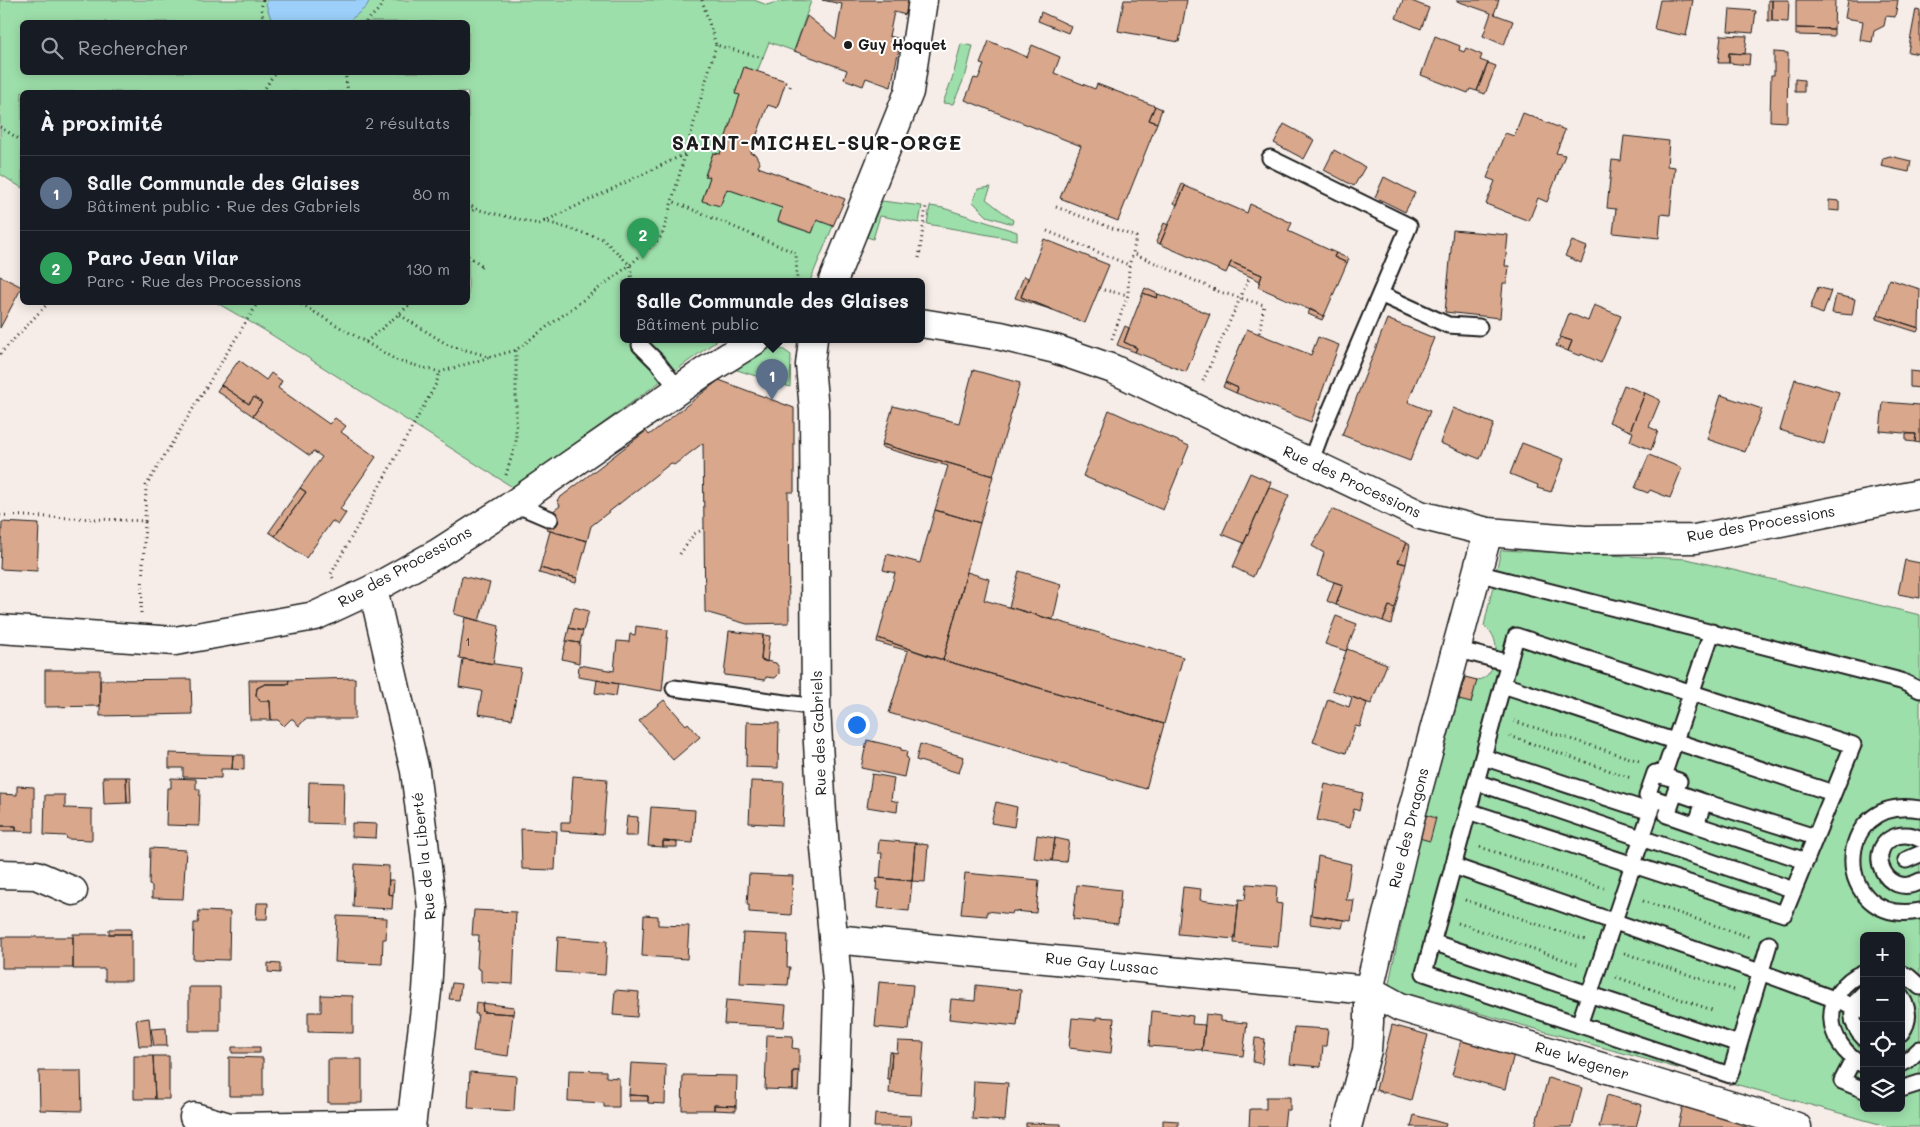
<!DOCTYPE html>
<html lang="fr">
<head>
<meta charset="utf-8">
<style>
  :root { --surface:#171b24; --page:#242831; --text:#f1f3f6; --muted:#9ea1a6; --line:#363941; --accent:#919294 }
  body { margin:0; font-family:Mali,sans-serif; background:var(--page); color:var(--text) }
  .controls { position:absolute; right:15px; bottom:15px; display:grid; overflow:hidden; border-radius:8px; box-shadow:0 2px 12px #0003 }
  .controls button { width:45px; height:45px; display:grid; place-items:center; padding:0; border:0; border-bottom:1px solid var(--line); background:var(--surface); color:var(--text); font:25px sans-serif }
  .you { position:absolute; left:856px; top:724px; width:18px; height:18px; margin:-12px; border:4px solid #fff; border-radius:50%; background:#1a73e8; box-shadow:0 0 0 8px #1a73e833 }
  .badge { display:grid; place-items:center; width:32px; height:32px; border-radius:50%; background:var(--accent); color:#fff; font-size:16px; font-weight:700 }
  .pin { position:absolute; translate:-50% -41px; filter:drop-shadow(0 1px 2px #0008) }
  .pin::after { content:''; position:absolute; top:26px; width:18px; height:15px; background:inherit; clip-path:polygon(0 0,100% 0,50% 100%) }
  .popup { position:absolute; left:620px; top:278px; width:305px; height:65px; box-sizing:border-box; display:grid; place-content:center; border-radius:8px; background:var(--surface); filter:drop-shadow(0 1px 4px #0005); font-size:16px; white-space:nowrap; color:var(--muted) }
  .popup b { font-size:19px; color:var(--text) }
  .popup::after { content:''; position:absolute; left:50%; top:100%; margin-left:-10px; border:10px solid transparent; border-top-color:var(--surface) }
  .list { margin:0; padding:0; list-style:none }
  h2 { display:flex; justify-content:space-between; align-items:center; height:65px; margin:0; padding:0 20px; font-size:21px }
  h2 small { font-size:16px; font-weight:400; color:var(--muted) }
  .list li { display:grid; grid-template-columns:32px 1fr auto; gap:15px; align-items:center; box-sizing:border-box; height:75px; padding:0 20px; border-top:1px solid var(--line) }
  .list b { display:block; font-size:19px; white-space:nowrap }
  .list p { margin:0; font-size:16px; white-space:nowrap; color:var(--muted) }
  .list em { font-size:16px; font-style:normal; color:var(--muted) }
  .icon { flex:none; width:28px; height:28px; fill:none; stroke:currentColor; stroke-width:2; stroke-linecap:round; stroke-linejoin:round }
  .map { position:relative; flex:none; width:1920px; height:1127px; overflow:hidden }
  .search { position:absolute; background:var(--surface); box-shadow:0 2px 12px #0003; left:20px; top:20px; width:450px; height:55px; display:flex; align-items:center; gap:12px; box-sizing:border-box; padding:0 18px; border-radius:8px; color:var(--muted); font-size:19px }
  .panel { position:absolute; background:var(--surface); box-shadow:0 2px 12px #0003; left:20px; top:90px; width:450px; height:215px; border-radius:8px }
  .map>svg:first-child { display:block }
  .green { fill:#9ddfaa; stroke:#5c7e63; fill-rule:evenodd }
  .water { fill:#9cd0fa; stroke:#6988a1 }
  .building { fill:#d9a78c; stroke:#1c1c1c }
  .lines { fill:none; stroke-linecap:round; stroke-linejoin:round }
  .lane-casing { stroke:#1c1c1c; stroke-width:19 }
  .street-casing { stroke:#1c1c1c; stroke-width:31 }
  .secondary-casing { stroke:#1c1c1c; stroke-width:31 }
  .path { stroke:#1c1c1c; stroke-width:3; stroke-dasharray:1 4; stroke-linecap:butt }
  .lane { stroke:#fff; stroke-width:15 }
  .street { stroke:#fff; stroke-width:28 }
  .secondary { stroke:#fff; stroke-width:28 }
  .poi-dot { fill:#1c1c1c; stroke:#fff; stroke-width:2 }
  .labels { text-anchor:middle; stroke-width:4; stroke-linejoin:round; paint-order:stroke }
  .number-label { font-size:12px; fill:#4b3f38 }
  .poi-label { font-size:15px; font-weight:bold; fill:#1c1c1c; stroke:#fff; text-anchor:start }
  .street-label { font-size:15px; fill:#1c1c1c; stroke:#fff }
  .district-label { font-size:20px; font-weight:bold; letter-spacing:1px; fill:#1c1c1c; stroke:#fff }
</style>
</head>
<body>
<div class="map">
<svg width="1920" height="1127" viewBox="0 0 1920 1127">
  <rect width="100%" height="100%" fill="#f7ede8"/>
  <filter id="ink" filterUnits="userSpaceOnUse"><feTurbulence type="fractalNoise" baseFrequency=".02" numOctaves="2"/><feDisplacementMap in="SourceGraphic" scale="10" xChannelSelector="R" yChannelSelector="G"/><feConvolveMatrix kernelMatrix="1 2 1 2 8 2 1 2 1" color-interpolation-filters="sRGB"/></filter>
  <g filter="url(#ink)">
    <path class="green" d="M0,0h754l13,5c13,-5 30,-5 44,-4l-17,50 -25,-9 -12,30 -13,-4 -9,25 5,2 -20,59 -7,-1 -8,22 5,2 -8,23 18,6 7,-17 55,19 -4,14 34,11 5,-13 16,6 -23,55h-187v58h96l-205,149 -250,-158 -47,-27 251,-1v-210h-446v96l-22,-14zM22,22h446v50h-446z
      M961,44l12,2 -7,28 -13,30 -10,-1 10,-27z
      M991,187l-5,12 27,21 -1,4 -25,-8 -14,-14 5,-13z
      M882,201l40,5 -3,17 -39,-7 -7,23 -6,-2z
      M930,206l13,2 74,24v8l-90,-16z
      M774,347l10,3 7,5 -1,32 -56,-18 23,-15z
      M1501,550l186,9 233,56v512h-30l-502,-139 31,-150 46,-161c3,1 8,3 12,3 19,-1 28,-42 7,-54zM1864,936h37v172h-37z"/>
    <path class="water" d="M268,0h102l-4,7 -18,15h-76l-6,-18z"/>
    <path class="building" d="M822,0h86l-2,15 -12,-3 -5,24 12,3 -10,48 -25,-9 -3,8 -19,-7 3,-9 -53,-19 13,-35 29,23 6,-35z
      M1124,0h63l-8,42 -61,-11z
      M1403,0h6l20,8 -8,21 -25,-11z
      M1457,0h42l-5,14 19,7 -9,24 -21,-9 8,-23 -34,-12z
      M1660,0h33l-7,36 -32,-7z
      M1768,0h4v21h-4z
      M1772,0h17l-1,22 -16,-1z
      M1796,0h39l-1,29 -38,-1z
      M1848,0h50l-3,17 -9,-1 -2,10 -10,5 -2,11 -12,-2 3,-19 -18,-3z
      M1730,9l26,2 -3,22 -25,-2z
      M1916,9l4,1v44l-12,-2z
      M1041,12l30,14 -3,7 -30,-12z
      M1796,28l38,1v7l-38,-1z
      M1721,35l26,1 -2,18 -16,-1v10h-11z
      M1435,36l25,10 -1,4 5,2 2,-4 16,7 -2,5 8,3 -11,28 -7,-2 -2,4 -47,-18z
      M989,41l38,16 5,-12 28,12 -6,16 41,16 2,-5 58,22 -6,14 8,3 -39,98 -58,-23 21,-52 -116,-46 9,-22 4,1 6,-14 -4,-1z
      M1774,52l14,1 -1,69 -17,-1 1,-46h3z
      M1729,53l21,1 -1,11 -20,-2z
      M1488,63l8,3 -11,28 -8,-3z
      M744,67l42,14 -9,27 -9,-3 -18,48 5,1 5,9 -2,4 87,32 -12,27 -16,-6 -5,13 -34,-12 4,-13 -55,-19 -7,17 -18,-5 8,-24 -5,-1 8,-23 7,1 20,-59 -5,-1z
      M1795,79l9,1v12h-9z
      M1155,106l7,3 -5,14 -8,-3z
      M1523,113l42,17 -9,23 9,2 -18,47 -9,-4 -9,23 -43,-17 9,-23 -8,-3 18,-45 9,3z
      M1284,124l30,16 -10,19 -30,-16z
      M1624,136l45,5 -2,25 8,1 -5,48 -9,-1 -2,24 -46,-5 3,-24 -9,-1 5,-48 9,1z
      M1334,150l31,17 -11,19 -30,-16z
      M1890,156l21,5 -2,11 -28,-6 2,-8z
      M1384,177l31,16 -10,19 -30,-15z
      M1182,184l3,2 -8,19 -3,-2z
      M1185,186l62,27 3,-9 42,19 -4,8 48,22 -2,4 13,6 -23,53 -66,-29 4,-12 -31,-13 -5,11 -66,-29z
      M1829,200l10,1v10l-10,-1z
      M1164,223l4,2 -8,19 -4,-2z
      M1453,230l55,5 -3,31h4l-2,17h-4l-3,35 -55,-6z
      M1044,239l65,26 -24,58 -64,-26z
      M1572,241l15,6 -6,16 -16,-7z
      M1336,253l13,6 -2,4 -13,-6z
      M1231,262l31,13 -2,6 -31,-14z
      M0,276l22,11 -22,41z
      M1024,276l4,2 -7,19 32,13 -38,-12z
      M1889,279l31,10 -1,39 -41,-13z
      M1818,287l13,4 -8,23 -13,-5z
      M1145,288l13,6 -1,4 -14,-5z
      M1143,293l14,5 1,-4 52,20 -24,58 -51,-20 2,-4 -13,-6z
      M1836,295l19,4 -3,16 -20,-2z
      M1594,305l27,11 -20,47 -20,-9 -1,2 -12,-5 4,-10 -12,-4 9,-24 19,8z
      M1310,309l14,7 -2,4 -14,-6z
      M1878,315l41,13 -2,4 -41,-13z
      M1387,319l47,19 -26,64 22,9 -20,50 -68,-26z
      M1125,326l4,2 -5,14 13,6 -2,4 -18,-7z
      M1247,329l64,26 7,-18 21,8 -28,77 -75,-29 2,-5 -13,-6z
      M1560,337l12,4 -4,10 -12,-5z
      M239,360l27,20 5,-7 11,8 -4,7 51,36 6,-6 11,8 -5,6 35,25 -36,52 6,4 -8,12 -6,-4 -26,37 -31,-22 31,-44 -6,-4 22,-31 -9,-6 -3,5 -57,-40 9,-13 -8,-6 -5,7 -28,-19z
      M973,370l47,13 -27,93 -111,-32 11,-38 66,17z
      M1910,371l10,1v16l-10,-1z
      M1795,379l44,13 -15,52 -44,-14z
      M719,380l75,28v84h-6l1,131 -42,1 -42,-12 -2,-169 -29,22 -3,-2 -80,63 -4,15 -40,-11 5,-18 8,-6 -3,-6 89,-69 3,4z
      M1225,382l13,6 -2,5 -13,-6z
      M221,385l28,19 5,-7 8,6 -9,13 -36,-25z
      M1624,385l21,8 -15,38 -21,-9z
      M1645,393l15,7 -11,27 9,4 -7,19 -21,-9 3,-9 -3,-1z
      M1721,395l41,14 -17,43 -38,-13z
      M1883,402l37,3v38l-5,-1 1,-8 -36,-3z
      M1453,408l41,16 -14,35 -40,-16z
      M1109,410l80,36 -26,64 -80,-34z
      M1906,434h10l-1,8 -9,-1z
      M1522,443l42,16 -13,33 -14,-4 1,-3 -28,-11z
      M882,444l111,32 -13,47 -45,-13 13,-44 -67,-19z
      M1649,455l33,13 -12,30 -20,-8 -2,3 -13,-5z
      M1250,473l21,9 -27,61 -22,-9z
      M1269,487l20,8 -36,82 -20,-10z
      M300,488l6,4 -31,44 -6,-4z
      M1332,509l75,34 -9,19 8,2 -11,44 -6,-2 -6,15 -47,-16 7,-20 -26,-9 7,-23 -12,-7z
      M935,510l45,13 -37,137 -65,-22 17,-65 -12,-3 4,-16 33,9z
      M2,522l37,2 -2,47 -37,-2z
      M550,531l37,10 -10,37 -37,-10z
      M1407,543l3,2 -4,19 -8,-2z
      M1905,560l15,3v35l-22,-4z
      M540,568l37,10 -1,5 -37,-10z
      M1019,571l42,13 -8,36 -44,-13z
      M967,572l22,7 -5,21 199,57 -19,67 -221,-64z
      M462,576l28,7 -11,38 -25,-7z
      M1334,582l9,3 -7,20 -9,-4z
      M1389,606l6,2 -4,16 -8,-3z
      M574,607l15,4 -6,20 -14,-3z
      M1336,616l21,8 -11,27 -21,-7z
      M465,617l34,9 -6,38 -34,-6z
      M636,626l32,4 -6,61 -84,-14 1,-12 35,6 3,-30 12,1 1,-8 5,1z
      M569,628l14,3 -3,12 -14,-2z
      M729,631l34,4 -2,25 15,3 3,5v6l-4,4 -9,-1 -1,3 -41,-5z
      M763,635l7,1 -3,26 -6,-2z
      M878,638l51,18 235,68 -18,65 -257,-76 19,-62 -31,-9z
      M566,641l14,2 -1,20 -17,-4z
      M1347,649l40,15 -16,40 -39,-14z
      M463,659l58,9 -9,51 -34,-5 4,-23 -23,-4z
      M45,670h55v36l-55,1z
      M1465,677l12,3 -6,23 -12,-3z
      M355,678v41h-50l-6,7 -6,-7h-2l-7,7 -6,-6h-7l-1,-19h-10l-4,-6 1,-7 8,-4h23l1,-4z
      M191,679l1,35 -92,2v-36z
      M249,680h40l-1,4h-23l-8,4 -1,7 4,6h10l1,19h-21z
      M597,680l21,4 -2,12 -21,-3z
      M1352,697l15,6 -7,24 -5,-1 -9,27 -33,-11 15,-43 21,8z
      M664,700l22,25 2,-2 12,14 -27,23 -34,-39z
      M747,722l32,1 -1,45 -32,-1z
      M867,740l34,8v2l6,1 -1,6 2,1 -4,19 -43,-9z
      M920,744l44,13 -5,16 -43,-13z
      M169,753l64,2 -1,14h-11v9l-38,-1v-9h-14z
      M233,755h11v15l-12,-1z
      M872,774l22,4 -3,22 7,2 -1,10 -30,-5z
      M573,776l34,3 -4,55 -42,-3v-9h9z
      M103,777h23l1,26 -23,1z
      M126,777h4l1,26h-4z
      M171,778l25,1v10h4l-1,37 -33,-1 1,-37h4z
      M751,781l33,1 -2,43 -33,-2z
      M309,782l35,1 -1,41 -35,-1z
      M1325,784l38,9 -4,18 -5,-2 -4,19 -33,-8z
      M17,786l17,1v45l-18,-1v-5h-16v-32l17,1z
      M45,795h20v13l27,1v31l-25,-1 -1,-3 -22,-1z
      M996,802l21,5 -3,20 -23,-4z
      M651,807l44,3 -2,33 -30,-2v6l-15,-1z
      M1426,815l10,3 -6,23 -11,-3z
      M627,816l11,1 -1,19h-12z
      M352,823l25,1 -1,14 -24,-1z
      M0,826h16v5h-16z
      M521,829l36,2 -2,39 -33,-1z
      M1037,835l18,3 -3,23 -18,-3z
      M1055,838l14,3 -3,21 -14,-1z
      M879,840l36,3 -3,38 -32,-3 2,-25h-4z
      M663,841l14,1v5h-14z
      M915,843l13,2 -3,37 -13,-1z
      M150,848l36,2 -3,49 -31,-1v-12l-3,-1z
      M1318,856l33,8 -5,36h8l-3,21 -40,-6z
      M355,864l34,2 -1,28 5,1 -1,14 -39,-2z
      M965,873l74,7 -3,33 -23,-2 -1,3 -25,-3v5l-26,-2z
      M749,874l44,2 -2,39 -42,-3v-7h-2z
      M877,878l35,3 -3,30 -31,-3 2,-18h-4z
      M389,880h5l-1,15 -5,-1z
      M1247,884l30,2 -1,17 6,1 -4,43 -44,-4 5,-44 6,1z
      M1077,885l44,5 -3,34 -45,-5z
      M1183,887l18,2 -1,11 38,5 -3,34 -57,-5z
      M257,903h11l-1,16h-11z
      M474,910l42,2 -3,72 -32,-2v-12l-4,-2 2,-33h-7z
      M199,911l31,1 -1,48 -36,-1 1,-36h4z
      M644,915l14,1v9l31,1 -2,33 -45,-3z
      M1311,915l33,5 -2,8 -32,-4z
      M337,916l50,2 -1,21h-3l-1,25 -47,-2z
      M109,929h22v5h-22z
      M743,933l45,2 -1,32h3l-2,18 -48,-2z
      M73,934h58v47h-26v-12h-32z
      M2,937h71v31h-71z
      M558,937l49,4 -2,34 -49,-3z
      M268,963l12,1v9l-12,-1z
      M879,982l34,3 -4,45 -34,-3z
      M452,983l9,1 -2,16 -10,-1z
      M976,985l45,5 -4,36 -68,-7 2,-20 24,2z
      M189,987h31v44h-31z
      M615,990l24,2 -2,25 -24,-2z
      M321,995l32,1v37l-45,-1v-20h13z
      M726,1000l60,5 -2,22 -60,-3z
      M476,1002l6,1 1,9 30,2 -5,42 -35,-5 5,-37h-3z
      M482,1003l32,4 -1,7 -30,-2z
      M1152,1011l41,5 -1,8 13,1 -3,25 -53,-4z
      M1206,1014l14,2v5l27,2 -4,33 -41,-5z
      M1096,1017l18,1 -3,35 -42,-5 3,-30 24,2z
      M149,1018l3,28h-13l-3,-26z
      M1392,1025l36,10 -17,65 -35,-10z
      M1294,1027l34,2 -2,17h-3l-2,21 -31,-3z
      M166,1028l1,18h-13l-3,-17z
      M767,1035l26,1 -1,12 7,1v22h-6v19l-28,-1z
      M1255,1038l10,1 -3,25 -9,-2z
      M1461,1040l53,14 -9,35 -53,-14z
      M898,1041l26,1 -4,53 -31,-2 3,-41 5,1z
      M232,1047h28v6h-28z
      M889,1052h3l-2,27h-3z
      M134,1056h19l2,43h-21z
      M153,1056h16v43h-14z
      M229,1057l34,1v38h-34z
      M328,1059h34v44h-34z
      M631,1063l35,2 -1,39 -17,-1v-7l-19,-1z
      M569,1070l37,1v6l13,1v29h-15v-4l-36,-2z
      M39,1071h42l1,40 -42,-1z
      M793,1071h6l-1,20 -5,-1z
      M470,1072l46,4 -2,35 -46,-3z
      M683,1075l54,1 -1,30 -22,-1v5h-32z
      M1548,1078l34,10 -10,39h-37z
      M974,1081l34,2 -3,38 -33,-2z
      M629,1095l19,1v5h-19z
      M1607,1095l35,10 -6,22h-37z
      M1266,1097h24v13h-4l-2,17h-35l1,-18h16z
      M1684,1100l75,27h-81z
      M714,1105l22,1v5l-22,-1z
      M875,1114l36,2 -1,11h-36z
      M1414,1115l32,9 -1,3h-34z
      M1163,1120l15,1v6h-15z
      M1026,1123l35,1v3h-35z"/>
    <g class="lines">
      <g class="lane-casing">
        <path id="lane" d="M1270,158l139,68 -86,202 -13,35
          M1380,294l68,31 31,2
          M640,345l17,17 22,28
          M515,504l35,15
          M1477,573l424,108 19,9
          M1456,649l53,14
          M1503,685l330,108
          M674,688l142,19
          M1483,757l168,55
          M1655,773l24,8 -8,23 -24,-8z
          M1663,776l49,-144
          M1476,782l318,108
          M1704,802l111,35
          M1671,804l-4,11 29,10 8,-23 -29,-10
          M1920,809c-90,-16 -89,119 0,102
          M1468,811l316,103 69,-169 -337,-109 -92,337 306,102 39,-131
          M1696,825l110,36
          M1920,839c-7,-4 -14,-5 -23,-3 -35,11 -11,65 23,45
          M1906,860l14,-6
          M1453,866l307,106 104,38
          M1432,942l307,102
          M1864,972c-45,19 -41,72 0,93
          M1901,973l8,4 11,10
          M1864,993c-16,13 -14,32 0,45
          M1901,997c8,12 9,24 0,36
          M1579,1025l76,-226
          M1853,1060l-11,21 22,9
          M1901,1064l6,-3 13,-12
          M1901,1089l19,-6"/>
      </g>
      <g class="street-casing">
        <path id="street" d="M833,281l76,-189 14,-92
          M813,339l-3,26 4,45 2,297 6,107 16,178 -4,135
          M373,589l42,182 17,136 -5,84 -16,136
          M0,874l36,1 37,16
          M834,939l535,51 31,17 372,111 25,9
          M194,1117l35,10 182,-3
          M1347,1127l20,-77 2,-28v-32l41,-171 78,-287"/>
      </g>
      <g class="secondary-casing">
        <path id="secondary" d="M921,323l80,13 54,13 58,20 307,146 68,17 97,8 110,-1 225,-45
          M0,629l175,12 140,-25 58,-27 65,-36 70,-45 196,-136 53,-33"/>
      </g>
      <path class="path" d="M263,0l-2,9 3,13
        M702,0l14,45 47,13
        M366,22l13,-13 5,-9
        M716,45l-44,156 124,52 1,28
        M345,72l3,20
        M790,87l1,-3
        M263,92l12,-20
        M0,127l22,14
        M468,203l7,6 64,15 146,-70
        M1056,207l80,30 -3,16 87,39 44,13 -5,29
        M468,213l7,-4
        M544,221l59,18 27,26 2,16
        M1047,231l82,34
        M468,256l15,10 -4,2
        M919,258l7,-52
        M1099,289l29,6
        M297,302l101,59 42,11 50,-15
        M400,315l48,30 43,12 25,-7 114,-85 32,-29 10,-35
        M1112,339l16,-44 1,-30 4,-12
        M366,342l47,-40
        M0,354l49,-52
        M1203,381l47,-105
        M506,475l10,-33v-92
        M0,515l145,6 1,-35 112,-184
        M680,554l14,-20 10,-5
        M333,578l-2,-4 105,-190 4,-12
        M141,613l4,-92
        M1514,721l125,40
        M1510,736l121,42
        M1480,847l124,41
        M1465,900l120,40
        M1643,901l106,36
        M1458,923l119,41
        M1624,953l110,37
        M1616,977l99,34"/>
      <use href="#lane" class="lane"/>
      <use href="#street" class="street"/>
      <use href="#secondary" class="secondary"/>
    </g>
  </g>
  <circle class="poi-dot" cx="848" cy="45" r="5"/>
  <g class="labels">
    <g class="number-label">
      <text x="468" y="646">1</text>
    </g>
    <g class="poi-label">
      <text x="858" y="50">Guy Hoquet</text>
    </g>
    <g class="street-label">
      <text transform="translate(1352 482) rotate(25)" y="5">Rue des Processions</text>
      <text transform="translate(1761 524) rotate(-10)" y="5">Rue des Processions</text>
      <text transform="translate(405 567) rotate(-29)" y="5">Rue des Processions</text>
      <text transform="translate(819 733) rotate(-92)" y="5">Rue des Gabriels</text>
      <text transform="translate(1409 828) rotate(-76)" y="5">Rue des Dragons</text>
      <text transform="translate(424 856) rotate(-96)" y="5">Rue de la Liberté</text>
      <text transform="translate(1102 964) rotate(6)" y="5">Rue Gay Lussac</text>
      <text transform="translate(1582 1061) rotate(17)" y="5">Rue Wegener</text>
    </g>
    <g class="district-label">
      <text x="817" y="150">SAINT-MICHEL-SUR-ORGE</text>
    </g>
  </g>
</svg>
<div class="controls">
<button>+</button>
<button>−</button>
<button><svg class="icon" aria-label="locate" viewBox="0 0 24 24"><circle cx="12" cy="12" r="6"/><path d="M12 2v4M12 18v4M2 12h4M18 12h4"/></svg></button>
<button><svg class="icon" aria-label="layers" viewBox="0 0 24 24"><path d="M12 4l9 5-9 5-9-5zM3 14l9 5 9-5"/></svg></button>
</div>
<div class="you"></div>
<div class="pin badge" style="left:772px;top:400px;background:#5c6f8a">1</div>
<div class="popup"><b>Salle Communale des Glaises</b>Bâtiment public</div>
<div class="pin badge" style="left:643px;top:259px;background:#2e9e5b">2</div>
<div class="search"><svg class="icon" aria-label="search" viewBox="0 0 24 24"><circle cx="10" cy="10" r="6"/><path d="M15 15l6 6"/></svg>Rechercher</div>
<section class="panel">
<h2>À proximité<small>2 résultats</small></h2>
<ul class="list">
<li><span class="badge" style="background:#5c6f8a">1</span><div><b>Salle Communale des Glaises</b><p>Bâtiment public · Rue des Gabriels</p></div><em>80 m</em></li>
<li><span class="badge" style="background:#2e9e5b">2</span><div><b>Parc Jean Vilar</b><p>Parc · Rue des Processions</p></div><em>130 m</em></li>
</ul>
</section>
</div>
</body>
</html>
